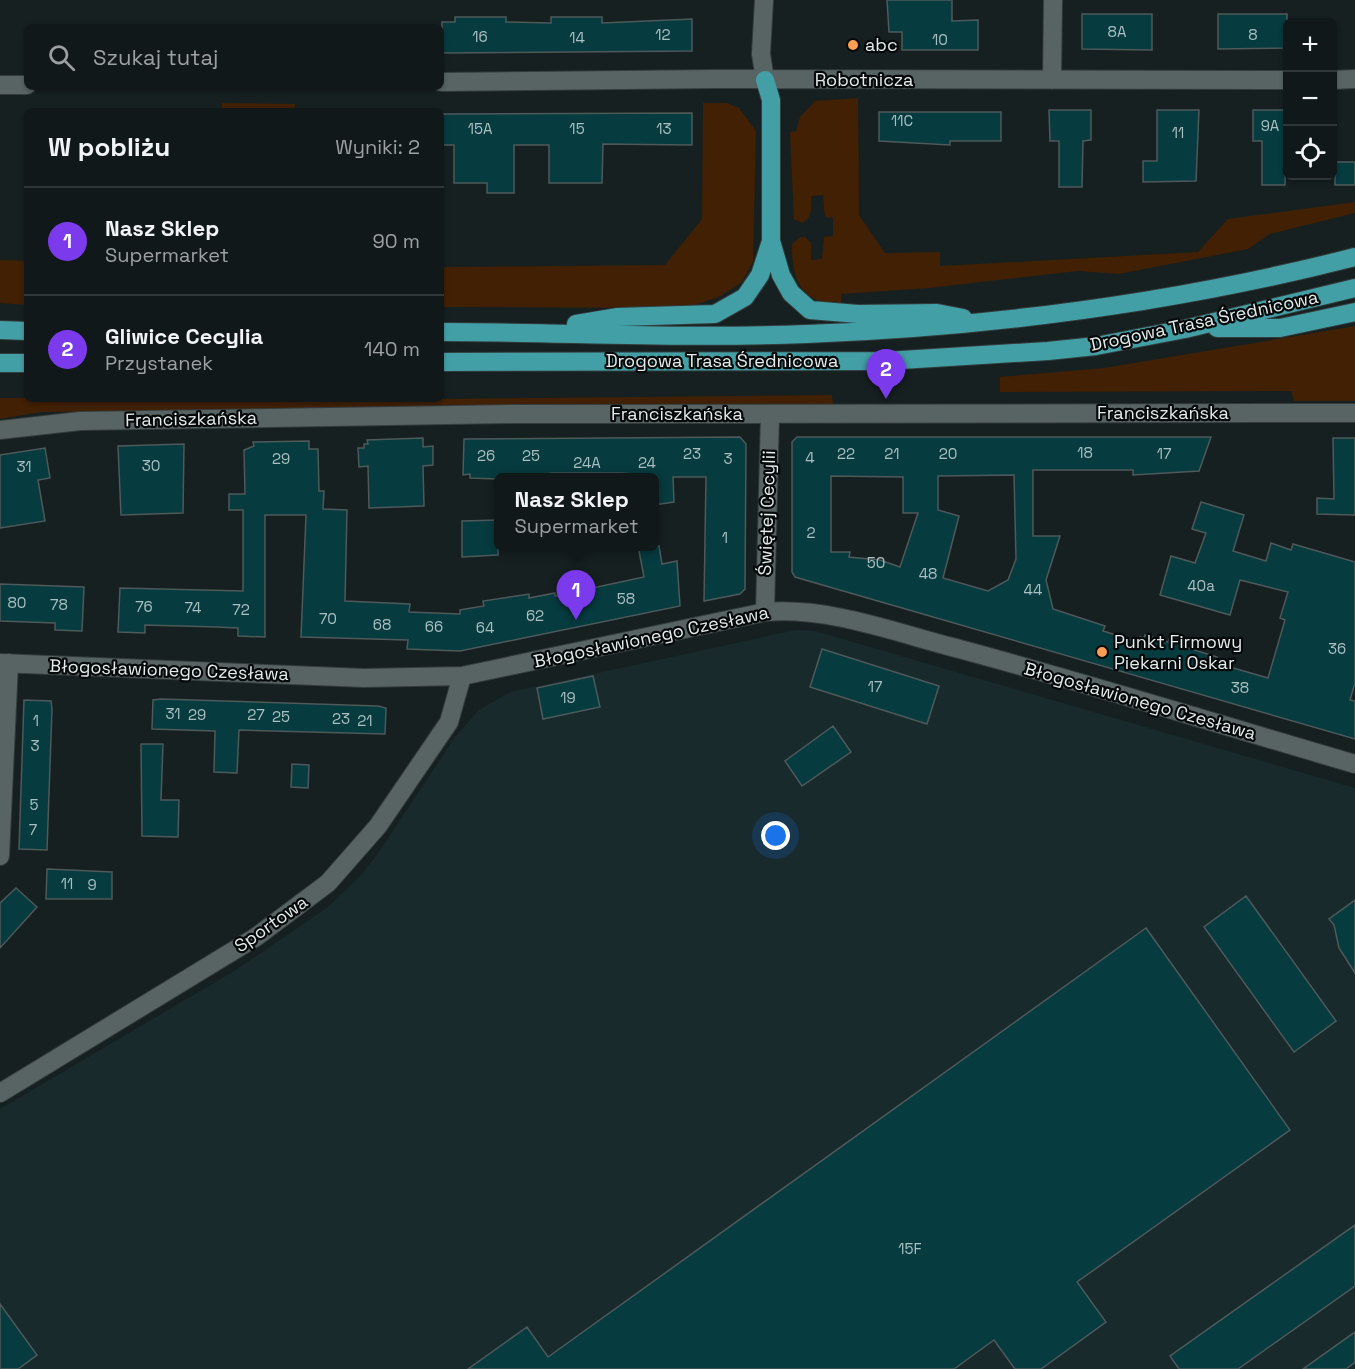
<!DOCTYPE html>
<html lang="pl">
<head>
<meta charset="utf-8">
<style>
  :root { --surface:#101819; --page:#192122; --text:#f1f3f6; --muted:#9ca0a2; --line:#303738; --accent:#7c3aed }
  body { margin:0; font-family:"Space Grotesk",sans-serif; background:var(--page); color:var(--text) }
  .controls { position:absolute; right:18px; top:18px; display:grid; overflow:hidden; border-radius:9px; box-shadow:0 2px 4px #0004 }
  .controls button { width:54px; height:54px; display:grid; place-items:center; padding:0; border:0; border-bottom:2px solid var(--line); background:var(--surface); color:var(--text); font:30px sans-serif }
  .you { position:absolute; left:776px; top:836px; width:21px; height:21px; margin:-15px; border:4px solid #fff; border-radius:50%; background:#1a73e8; box-shadow:0 0 0 9px #1a73e833 }
  .badge { display:grid; place-items:center; width:39px; height:39px; border-radius:50%; background:var(--accent); color:#fff; font-size:20px; font-weight:700 }
  .pin { position:absolute; translate:-50% -50px; filter:drop-shadow(0 2px 3px #0008) }
  .pin::after { content:''; position:absolute; top:32px; width:21px; height:18px; background:inherit; clip-path:polygon(0 0,100% 0,50% 100%) }
  .popup { position:absolute; left:494px; top:473px; width:165px; height:78px; box-sizing:border-box; display:grid; place-content:center; border-radius:9px; background:var(--surface); filter:drop-shadow(0 2px 4px #0005); font-size:20px; white-space:nowrap; color:var(--muted) }
  .popup b { font-size:22px; color:var(--text) }
  .popup::after { content:''; position:absolute; left:50%; top:100%; margin-left:-12px; border:12px solid transparent; border-top-color:var(--surface) }
  .list { margin:0; padding:0; list-style:none }
  h2 { display:flex; justify-content:space-between; align-items:center; height:78px; margin:0; padding:0 24px; font-size:26px }
  h2 small { font-size:20px; font-weight:400; color:var(--muted) }
  .list li { display:grid; grid-template-columns:39px 1fr auto; gap:18px; align-items:center; box-sizing:border-box; height:108px; padding:0 24px; border-top:2px solid var(--line) }
  .list b { display:block; font-size:22px; white-space:nowrap }
  .list p { margin:0; font-size:20px; white-space:nowrap; color:var(--muted) }
  .list em { font-size:20px; font-style:normal; color:var(--muted) }
  .icon { flex:none; width:33px; height:33px; fill:none; stroke:currentColor; stroke-width:2; stroke-linecap:round; stroke-linejoin:round }
  .map { position:relative; flex:none; width:1355px; height:1369px; overflow:hidden }
  .search { position:absolute; background:var(--surface); box-shadow:0 2px 4px #0004; left:24px; top:24px; width:420px; height:66px; display:flex; align-items:center; gap:15px; box-sizing:border-box; padding:0 21px; border-radius:9px; color:var(--muted); font-size:22px }
  .panel { position:absolute; background:var(--surface); box-shadow:0 2px 4px #0004; left:24px; top:108px; width:420px; height:294px; border-radius:9px }
  .map>svg:first-child { display:block }
  .built { fill:#182a2c }
  .green { fill:#412003 }
  .building { fill:#063b3f; stroke:#4e595a; stroke-width:1.5; fill-rule:evenodd }
  .lines { fill:none; stroke-linecap:round; stroke-linejoin:round }
  .minor-casing { stroke:#343c3c; stroke-width:20 }
  .major-casing { stroke:#343c3c; stroke-width:20 }
  .minor { stroke:#586464; stroke-width:18 }
  .major { stroke:#439fa6; stroke-width:18 }
  .poi-dot { fill:#fb9e52; stroke:#060909; stroke-width:2 }
  .labels { text-anchor:middle; stroke-width:4.5; stroke-linejoin:round; paint-order:stroke }
  .number-label { font-size:15px; fill:#acbfc0 }
  .poi-label { font-size:18px; fill:#e4ebeb; stroke:#060909; text-anchor:start }
  .street-label { font-size:18px; fill:#e4ebeb; stroke:#060909 }
</style>
</head>
<body>
<div class="map">
<svg width="1355" height="1369" viewBox="0 0 1355 1369">
  <rect width="100%" height="100%" fill="#162021"/>
  <path class="built" d="M796,630l19,1 540,157v581h-1355v-260l236,-139 92,-63 33,-32 18,-23 76,-115 24,-27 31,-18z"/>
  <path class="green" d="M858,98l1,117 26,38 55,-1v14l258,-14 30,-33 127,-17v11l-85,21 -22,15 -129,25 -41,-3 -149,17 -88,6v12c-40,-5 -49,-23 -49,-62l8,-7h5l6,6v17l11,-1 2,-22 9,-1v-18l-8,-1 -2,-22 -12,1c0,12 2,21 -9,27l-8,-4 -4,-87 6,-1 4,-14 15,-16z
    M222,103l73,1v7h-73z
    M703,103h24l12,5 17,23 -3,131 -11,20 -21,14 -35,12 -245,-1v-40l224,-2 37,-46z
    M0,260l27,1v44l-27,-2z
    M1355,326v75h-61l-3,-10 -291,1v-15l104,-9z
    M832,395l1,10 -792,7 -41,7v-21l441,1z"/>
  <path class="building" d="M887,0h65v21l26,-1v30h-76v-18h-13z
    M1082,14h70v36l-70,-1z
    M1218,14h69v34l-69,1z
    M455,17h51v5l45,1v-6h51v6l90,-4v32l-250,2v-31h13z
    M1049,110h42v30l-8,1 -1,46h-23v-46h-9z
    M1157,110h42l-3,71 -53,1v-21h14z
    M1253,110h34l-2,75h-23v-44h-9z
    M879,112h122v29h-51v4l-71,-4z
    M692,113v32l-89,-1 -1,39h-53v-38h-35v48h-27v-10h-33v-38h-11v-31z
    M1335,162h20v23h-20z
    M740,437l6,7 -1,145 -5,5 -36,7 2,-124h-33l1,25 -20,3v-28h-22v-3l-10,-1h-69l-55,6 -28,-1v-4l-7,1 1,-36z
    M797,437h414l-12,34 -66,4v-5h-100v66h27l-14,44 7,29 52,17 -2,5 36,11 1,-5 4,1 1,-3 23,7 2,-5 17,5 -2,5 32,10 -1,6 52,15 17,-58 -5,-2 8,-26 -48,-12 -10,35 -70,-20 11,-39 24,7 11,-30 -14,-4 9,-27 43,13 -11,36 33,10 5,-18 20,7 2,-6 62,18v121l-5,17 5,1v38l-560,-162 -3,-5v-130zM1014,475l2,84 -8,21 -20,11 -45,-13 16,-62 -21,-6v-34zM831,476l72,1v36h15l-18,54 -20,-7 -31,-3 1,-5h-19z
    M423,438v9l10,-1v19l-10,1 1,40 -55,2 -1,-42 -9,1 -1,-19h6v-4h4l-1,-4z
    M1333,438h22v77l-38,-1v-16l17,1z
    M309,441v8h9l1,42h5l-1,18 24,1 -2,91 65,3 -1,8 51,2v-4l24,-4 -1,-5 46,-7v4l26,-5v3l89,-19 -6,-31h21l3,18 15,-3 3,45 -220,45 -53,-2 1,-9 -107,-3 5,-122h-41v122l-27,-1v-8l-21,-1 -72,-2v8l-27,-1 2,-44 123,3v-81h-14v-16h16l-1,-44 10,-4 -1,-4z
    M184,444l-1,69 -62,2 -3,-69z
    M45,448l5,30 -12,2 7,41 -45,7v-73z
    M498,520v35l-36,2v-36z
    M0,584l84,3 -2,44 -27,-1v-7l-55,-2z
    M822,649l117,37 -12,38 -117,-37z
    M593,676l7,31 -57,12 -6,-31z
    M161,699l217,7 8,2 -1,26 -146,-4 -2,43 -23,-1 1,-41 -63,-2 1,-29z
    M24,700l27,1 1,8 -5,141 -28,-1z
    M833,726l18,26 -49,34 -17,-25z
    M141,744h22l-2,56h18l-1,37 -36,-1z
    M292,764l17,1 -1,23 -17,-1z
    M47,869l65,3v27h-66z
    M16,888l21,19 -37,41v-45z
    M1246,896l90,125 -42,31 -90,-125z
    M1355,900v73l-16,-25 -5,-23 -5,-6z
    M1146,928l144,202 -213,152 29,40 -65,47h-26l-21,-29 -40,29h-486l59,-42 21,30z
    M1355,1225v61l-117,83h-59l-9,-13z
    M0,1304l37,51 -19,14h-18z
    M1355,1332v30l-9,7h-43z"/>
  <g class="lines">
    <g class="minor-casing">
      <path id="minor" d="M764,0l-3,54 4,26
        M1052,80l1,-80
        M1332,80l23,-1
        M441,82l273,-3 574,1
        M0,85h27
        M0,430l80,-9 434,-7 841,-1
        M765,612l5,-198
        M0,663l364,15 98,-2 303,-64c63,-5 126,19 187,35 135,36 269,78 403,117
        M0,856l9,-193
        M0,1093l256,-156 72,-54 50,-57 71,-104 13,-46"/>
    </g>
    <g class="major-casing">
      <path id="major" d="M771,241l10,34 10,18 19,17 48,4 79,-1 26,5
        M576,324l42,-7 97,-3 30,-17 15,-22 11,-34v-141l-6,-20
        M1217,328h63l75,-16
        M0,330l27,1
        M441,332c122,0 244,7 365,2 186,-7 369,-31 549,-77
        M441,362l444,-1 163,-10 48,-5 89,-17 170,-41
        M0,363h27"/>
    </g>
    <use href="#minor" class="minor"/>
    <use href="#major" class="major"/>
  </g>
  <g class="poi-dot">
    <circle cx="853" cy="45" r="6"/>
    <circle cx="1102" cy="652" r="6"/>
  </g>
  <g class="labels">
    <g class="number-label">
      <text x="1117" y="37">8A</text>
      <text x="663" y="40">12</text>
      <text x="1253" y="40">8</text>
      <text x="480" y="42">16</text>
      <text x="577" y="43">14</text>
      <text x="940" y="45">10</text>
      <text x="902" y="126">11C</text>
      <text x="1270" y="131">9A</text>
      <text x="480" y="134">15A</text>
      <text x="577" y="134">15</text>
      <text x="664" y="134">13</text>
      <text x="1178" y="138">11</text>
      <text x="1085" y="458">18</text>
      <text x="692" y="459">23</text>
      <text x="846" y="459">22</text>
      <text x="892" y="459">21</text>
      <text x="948" y="459">20</text>
      <text x="1164" y="459">17</text>
      <text x="486" y="461">26</text>
      <text x="531" y="461">25</text>
      <text x="810" y="463">4</text>
      <text x="281" y="464">29</text>
      <text x="728" y="464">3</text>
      <text x="587" y="468">24A</text>
      <text x="647" y="468">24</text>
      <text x="151" y="471">30</text>
      <text x="24" y="472">31</text>
      <text x="811" y="538">2</text>
      <text x="725" y="543">1</text>
      <text x="876" y="568">50</text>
      <text x="928" y="579">48</text>
      <text x="1201" y="591">40a</text>
      <text x="1033" y="595">44</text>
      <text x="626" y="604">58</text>
      <text x="17" y="608">80</text>
      <text x="59" y="610">78</text>
      <text x="144" y="612">76</text>
      <text x="193" y="613">74</text>
      <text x="241" y="615">72</text>
      <text x="535" y="621">62</text>
      <text x="328" y="624">70</text>
      <text x="382" y="630">68</text>
      <text x="434" y="632">66</text>
      <text x="485" y="633">64</text>
      <text x="1337" y="654">36</text>
      <text x="875" y="692">17</text>
      <text x="1240" y="693">38</text>
      <text x="568" y="703">19</text>
      <text x="173" y="719">31</text>
      <text x="197" y="720">29</text>
      <text x="256" y="720">27</text>
      <text x="281" y="722">25</text>
      <text x="341" y="724">23</text>
      <text x="36" y="726">1</text>
      <text x="365" y="726">21</text>
      <text x="35" y="751">3</text>
      <text x="34" y="810">5</text>
      <text x="33" y="835">7</text>
      <text x="67" y="889">11</text>
      <text x="92" y="890">9</text>
      <text x="910" y="1254">15F</text>
    </g>
    <g class="poi-label">
      <text x="865" y="51">abc</text>
      <text x="1114" y="648">Punkt Firmowy<tspan x="1114" dy="21">Piekarni Oskar</tspan></text>
    </g>
    <g class="street-label">
      <text x="864" y="86">Robotnicza</text>
      <text transform="translate(1204 321) rotate(-12)" y="6">Drogowa Trasa Średnicowa</text>
      <text x="722" y="367">Drogowa Trasa Średnicowa</text>
      <text x="1163" y="419">Franciszkańska</text>
      <text x="677" y="420">Franciszkańska</text>
      <text transform="translate(191 419) rotate(-1)" y="6">Franciszkańska</text>
      <text transform="translate(767 513) rotate(-88)" y="6">Świętej Cecylii</text>
      <text transform="translate(651 637) rotate(-12)" y="6">Błogosławionego Czesława</text>
      <text transform="translate(169 670) rotate(2)" y="6">Błogosławionego Czesława</text>
      <text transform="translate(1140 701) rotate(16)" y="6">Błogosławionego Czesława</text>
      <text transform="translate(271 924) rotate(-35)" y="6">Sportowa</text>
    </g>
  </g>
</svg>
<div class="controls">
<button>+</button>
<button>−</button>
<button><svg class="icon" aria-label="locate" viewBox="0 0 24 24"><circle cx="12" cy="12" r="6"/><path d="M12 2v4M12 18v4M2 12h4M18 12h4"/></svg></button>
</div>
<div class="you"></div>
<div class="pin badge" style="left:576px;top:620px">1</div>
<div class="popup"><b>Nasz Sklep</b>Supermarket</div>
<div class="pin badge" style="left:886px;top:399px">2</div>
<div class="search"><svg class="icon" aria-label="search" viewBox="0 0 24 24"><circle cx="10" cy="10" r="6"/><path d="M15 15l6 6"/></svg>Szukaj tutaj</div>
<section class="panel">
<h2>W pobliżu<small>Wyniki: 2</small></h2>
<ul class="list">
<li><span class="badge">1</span><div><b>Nasz Sklep</b><p>Supermarket</p></div><em>90 m</em></li>
<li><span class="badge">2</span><div><b>Gliwice Cecylia</b><p>Przystanek</p></div><em>140 m</em></li>
</ul>
</section>
</div>
</body>
</html>
